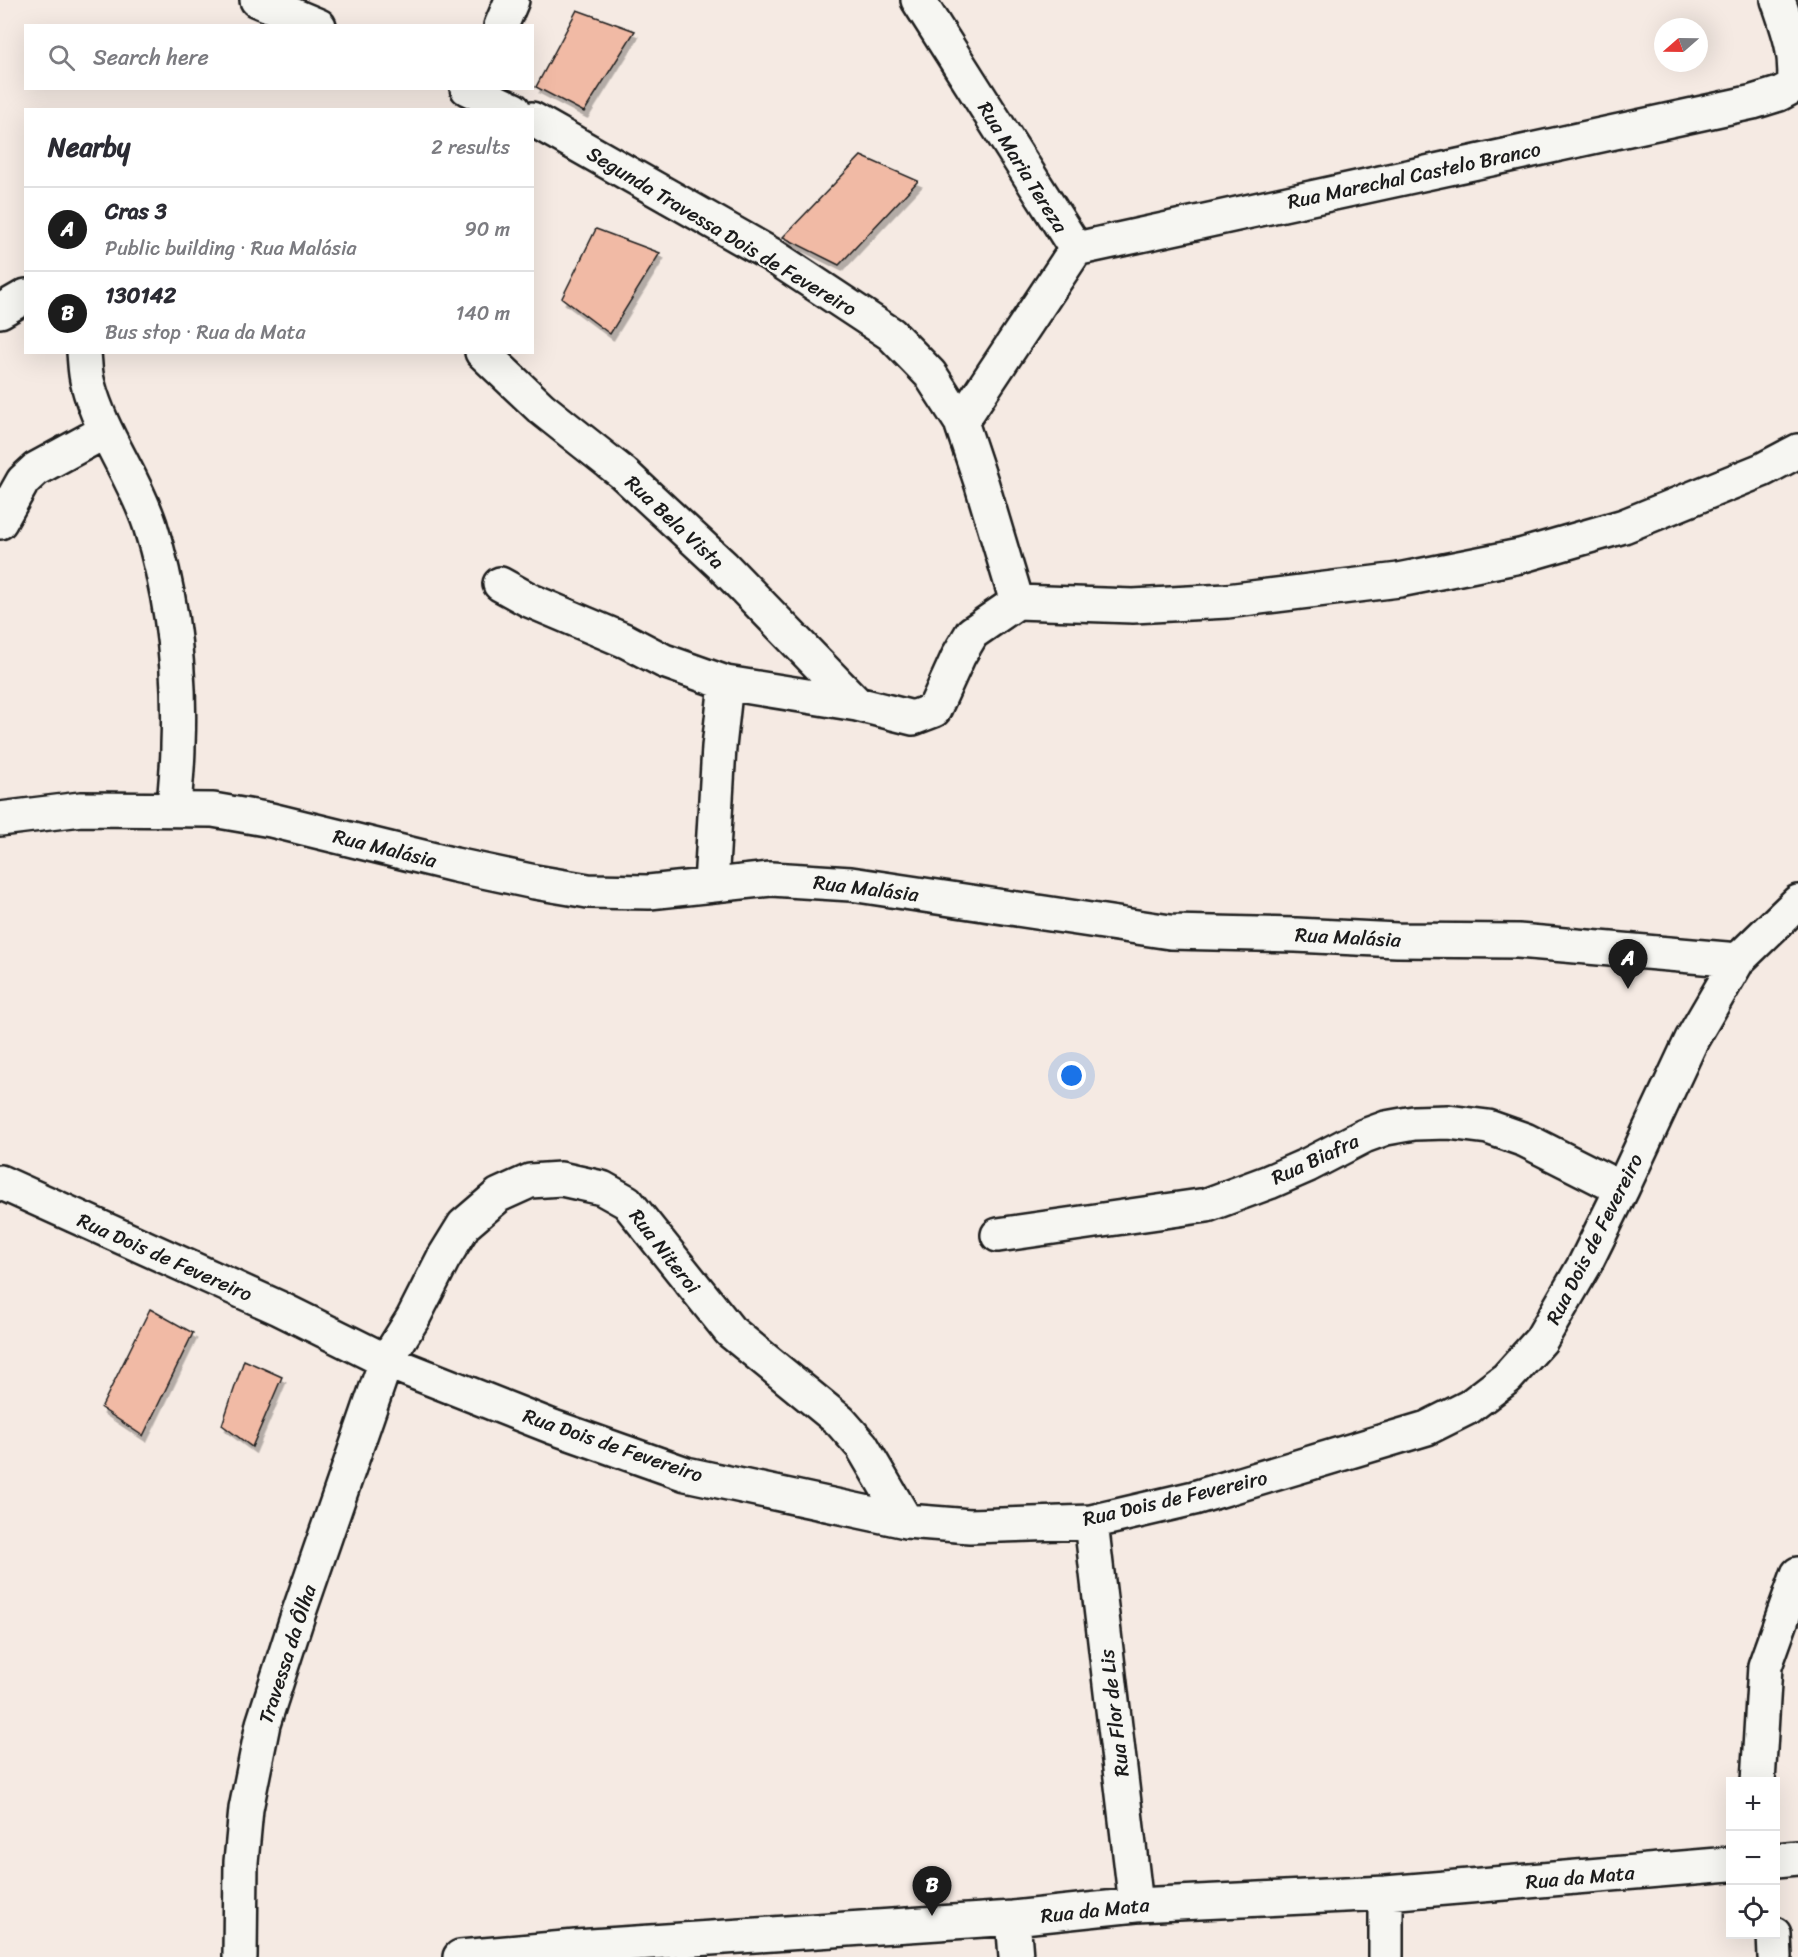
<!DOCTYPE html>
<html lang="en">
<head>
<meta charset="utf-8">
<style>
  :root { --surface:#fff; --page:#f2f2f3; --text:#2b2b33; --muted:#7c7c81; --line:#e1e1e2; --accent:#1c1c1c }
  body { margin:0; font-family:Sriracha,sans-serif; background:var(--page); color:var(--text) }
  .controls { position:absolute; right:18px; bottom:18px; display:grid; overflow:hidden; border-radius:0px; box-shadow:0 6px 24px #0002 }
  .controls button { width:54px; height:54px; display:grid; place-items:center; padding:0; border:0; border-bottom:2px solid var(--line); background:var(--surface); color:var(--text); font:30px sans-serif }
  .compass { position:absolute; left:1654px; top:18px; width:54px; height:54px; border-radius:50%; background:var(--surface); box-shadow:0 6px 24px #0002; rotate:250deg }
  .you { position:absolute; left:1072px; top:1076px; width:21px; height:21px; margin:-15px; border:4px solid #fff; border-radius:50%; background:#1a73e8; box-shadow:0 0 0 9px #1a73e833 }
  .badge { display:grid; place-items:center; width:39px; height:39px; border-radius:50%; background:var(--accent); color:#fff; font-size:20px; font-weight:700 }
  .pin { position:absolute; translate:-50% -50px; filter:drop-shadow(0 2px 3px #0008) }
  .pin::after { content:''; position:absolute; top:32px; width:21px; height:18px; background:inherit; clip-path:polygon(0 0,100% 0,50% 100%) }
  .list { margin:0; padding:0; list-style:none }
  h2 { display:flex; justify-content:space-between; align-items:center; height:78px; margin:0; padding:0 24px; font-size:26px }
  h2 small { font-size:20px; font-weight:400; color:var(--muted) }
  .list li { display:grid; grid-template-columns:39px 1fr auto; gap:18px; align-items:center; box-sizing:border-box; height:84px; padding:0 24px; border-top:2px solid var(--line) }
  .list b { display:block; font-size:22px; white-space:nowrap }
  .list p { margin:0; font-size:20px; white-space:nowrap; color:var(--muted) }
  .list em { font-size:20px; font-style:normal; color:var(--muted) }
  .icon { flex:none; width:33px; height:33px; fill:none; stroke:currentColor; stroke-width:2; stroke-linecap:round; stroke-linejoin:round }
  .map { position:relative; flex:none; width:1798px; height:1957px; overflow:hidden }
  .search { position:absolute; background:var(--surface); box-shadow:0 6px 24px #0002; left:24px; top:24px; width:510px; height:66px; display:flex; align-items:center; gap:15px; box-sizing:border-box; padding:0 21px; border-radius:0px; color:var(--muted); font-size:22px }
  .panel { position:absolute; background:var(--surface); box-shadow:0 6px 24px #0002; left:24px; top:108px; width:510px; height:246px; border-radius:0px }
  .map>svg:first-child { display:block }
  .building { fill:#f1baa5; stroke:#1c1c1c; stroke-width:1.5; filter:url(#shadow) }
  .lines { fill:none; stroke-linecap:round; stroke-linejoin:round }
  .minor-casing { stroke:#1c1c1c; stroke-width:38 }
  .minor { stroke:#f6f6f2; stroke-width:33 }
  .labels { text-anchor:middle; stroke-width:4.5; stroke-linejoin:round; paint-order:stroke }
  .street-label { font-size:20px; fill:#1c1c1c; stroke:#f6f6f2 }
</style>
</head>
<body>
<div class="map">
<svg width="1798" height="1957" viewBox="0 0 1798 1957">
  <defs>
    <filter id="shadow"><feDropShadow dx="3.5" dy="6" stdDeviation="0" flood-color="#0004"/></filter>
  </defs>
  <rect width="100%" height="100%" fill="#f5eae3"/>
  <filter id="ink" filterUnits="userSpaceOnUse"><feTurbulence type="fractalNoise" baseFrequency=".0167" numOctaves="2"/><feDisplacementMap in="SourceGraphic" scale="12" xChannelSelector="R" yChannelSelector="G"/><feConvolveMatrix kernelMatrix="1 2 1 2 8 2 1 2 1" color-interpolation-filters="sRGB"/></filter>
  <g filter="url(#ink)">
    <path class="building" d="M577,10l58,21 -51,81 -48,-25z
      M861,156l57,25 -79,84 -56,-28z
      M596,229l64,24 -50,81 -48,-36z
      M150,1309l43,24 -50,103 -42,-28z
      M244,1360l38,17 -30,70 -30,-22z"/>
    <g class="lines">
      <g class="minor-casing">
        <path id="minor" d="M257,0l62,26
          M918,0l158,249
          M501,26l11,-26
          M467,88l47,22
          M1076,249l677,-147 26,-8 15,-8c4,-31 -6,-57 -16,-86
          M0,311l26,-15
          M84,352c1,11 1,22 4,32 13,50 46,92 62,141 22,71 31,146 28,220 0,21 -3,43 -4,64
          M482,352l59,56 83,66 99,92 134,138 56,14 21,-8 25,-55 13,-22 45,-31 -35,-117 -21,-63 -31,-48 -39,-40 -121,-80 -238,-135
          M961,422l115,-173
          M0,522l23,-41 13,-12 70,-38
          M500,584l29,16 97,41 38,20 62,22 131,21
          M1017,602l116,4 94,-5 172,-21 121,-24 104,-30 138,-56 36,-19
          M0,819l81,-10 132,1 58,10 184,45 80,17 53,9 61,1 122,-13 80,5 319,48 126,3 101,5 121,1 220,19
          M711,885l8,-138 7,-64
          M0,1182l279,126 107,53 167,66 133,47 220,47 64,5 121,-4 103,-24 233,-70 42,-21 38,-29 34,-38 44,-76 37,-75 70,-150 46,-79 60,-58
          M998,1235l209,-30 62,-23 39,-17 56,-29 22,-8 28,-5 34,-1 40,5 37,13 97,49
          M1091,1522l45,383
          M1758,1782l7,-116 33,-92
          M1776,1860l22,-2
          M1386,1893v64
          M1013,1918l3,39
          M1774,1934l1,23
          M240,1957l1,-95 5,-53 17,-85 35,-109 88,-254 27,-43 30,-59 21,-34 35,-30 31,-14 31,-2 41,9 25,14 103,129 110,90 22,25 44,75
          M460,1957l116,-10 437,-29 123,-13 250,-12 344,-29"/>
      </g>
      <use href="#minor" class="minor"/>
    </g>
  </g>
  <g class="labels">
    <g class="street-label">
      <text transform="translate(1023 167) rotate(58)" y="7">Rua Maria Tereza</text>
      <text transform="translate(1414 175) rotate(-12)" y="7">Rua Marechal Castelo Branco</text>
      <text transform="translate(722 231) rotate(31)" y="7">Segunda Travessa Dois de Fevereiro</text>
      <text transform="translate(675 522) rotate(43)" y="7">Rua Bela Vista</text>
      <text transform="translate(385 848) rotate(14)" y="7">Rua Malásia</text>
      <text transform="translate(866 888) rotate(7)" y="7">Rua Malásia</text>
      <text transform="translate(1348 937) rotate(3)" y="7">Rua Malásia</text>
      <text transform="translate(1315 1159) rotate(-25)" y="7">Rua Biafra</text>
      <text transform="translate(1594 1239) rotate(-63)" y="7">Rua Dois de Fevereiro</text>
      <text transform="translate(665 1251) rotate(52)" y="7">Rua Niteroi</text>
      <text transform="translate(165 1257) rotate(24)" y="7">Rua Dois de Fevereiro</text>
      <text transform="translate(613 1445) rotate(19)" y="7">Rua Dois de Fevereiro</text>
      <text transform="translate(1175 1498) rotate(-13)" y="7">Rua Dois de Fevereiro</text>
      <text transform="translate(287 1654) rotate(-72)" y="7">Travessa da Ôlha</text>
      <text transform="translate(1114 1713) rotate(-97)" y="7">Rua Flor de Lis</text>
      <text transform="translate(1580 1877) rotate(-5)" y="7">Rua da Mata</text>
      <text transform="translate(1095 1910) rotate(-6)" y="7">Rua da Mata</text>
    </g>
  </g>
</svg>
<div class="controls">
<button>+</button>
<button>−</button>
<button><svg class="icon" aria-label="locate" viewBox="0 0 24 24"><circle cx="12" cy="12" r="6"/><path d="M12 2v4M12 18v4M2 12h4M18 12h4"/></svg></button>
</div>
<svg class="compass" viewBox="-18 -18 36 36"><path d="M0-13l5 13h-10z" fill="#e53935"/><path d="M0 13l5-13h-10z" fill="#7c7c81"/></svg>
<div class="you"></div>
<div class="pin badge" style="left:1628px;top:989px">A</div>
<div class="pin badge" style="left:932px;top:1916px">B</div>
<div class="search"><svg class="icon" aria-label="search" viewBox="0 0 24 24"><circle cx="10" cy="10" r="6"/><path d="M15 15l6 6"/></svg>Search here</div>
<section class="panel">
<h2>Nearby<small>2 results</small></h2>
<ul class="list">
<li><span class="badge">A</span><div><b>Cras 3</b><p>Public building · Rua Malásia</p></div><em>90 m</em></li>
<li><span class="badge">B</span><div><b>130142</b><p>Bus stop · Rua da Mata</p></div><em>140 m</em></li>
</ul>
</section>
</div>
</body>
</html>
